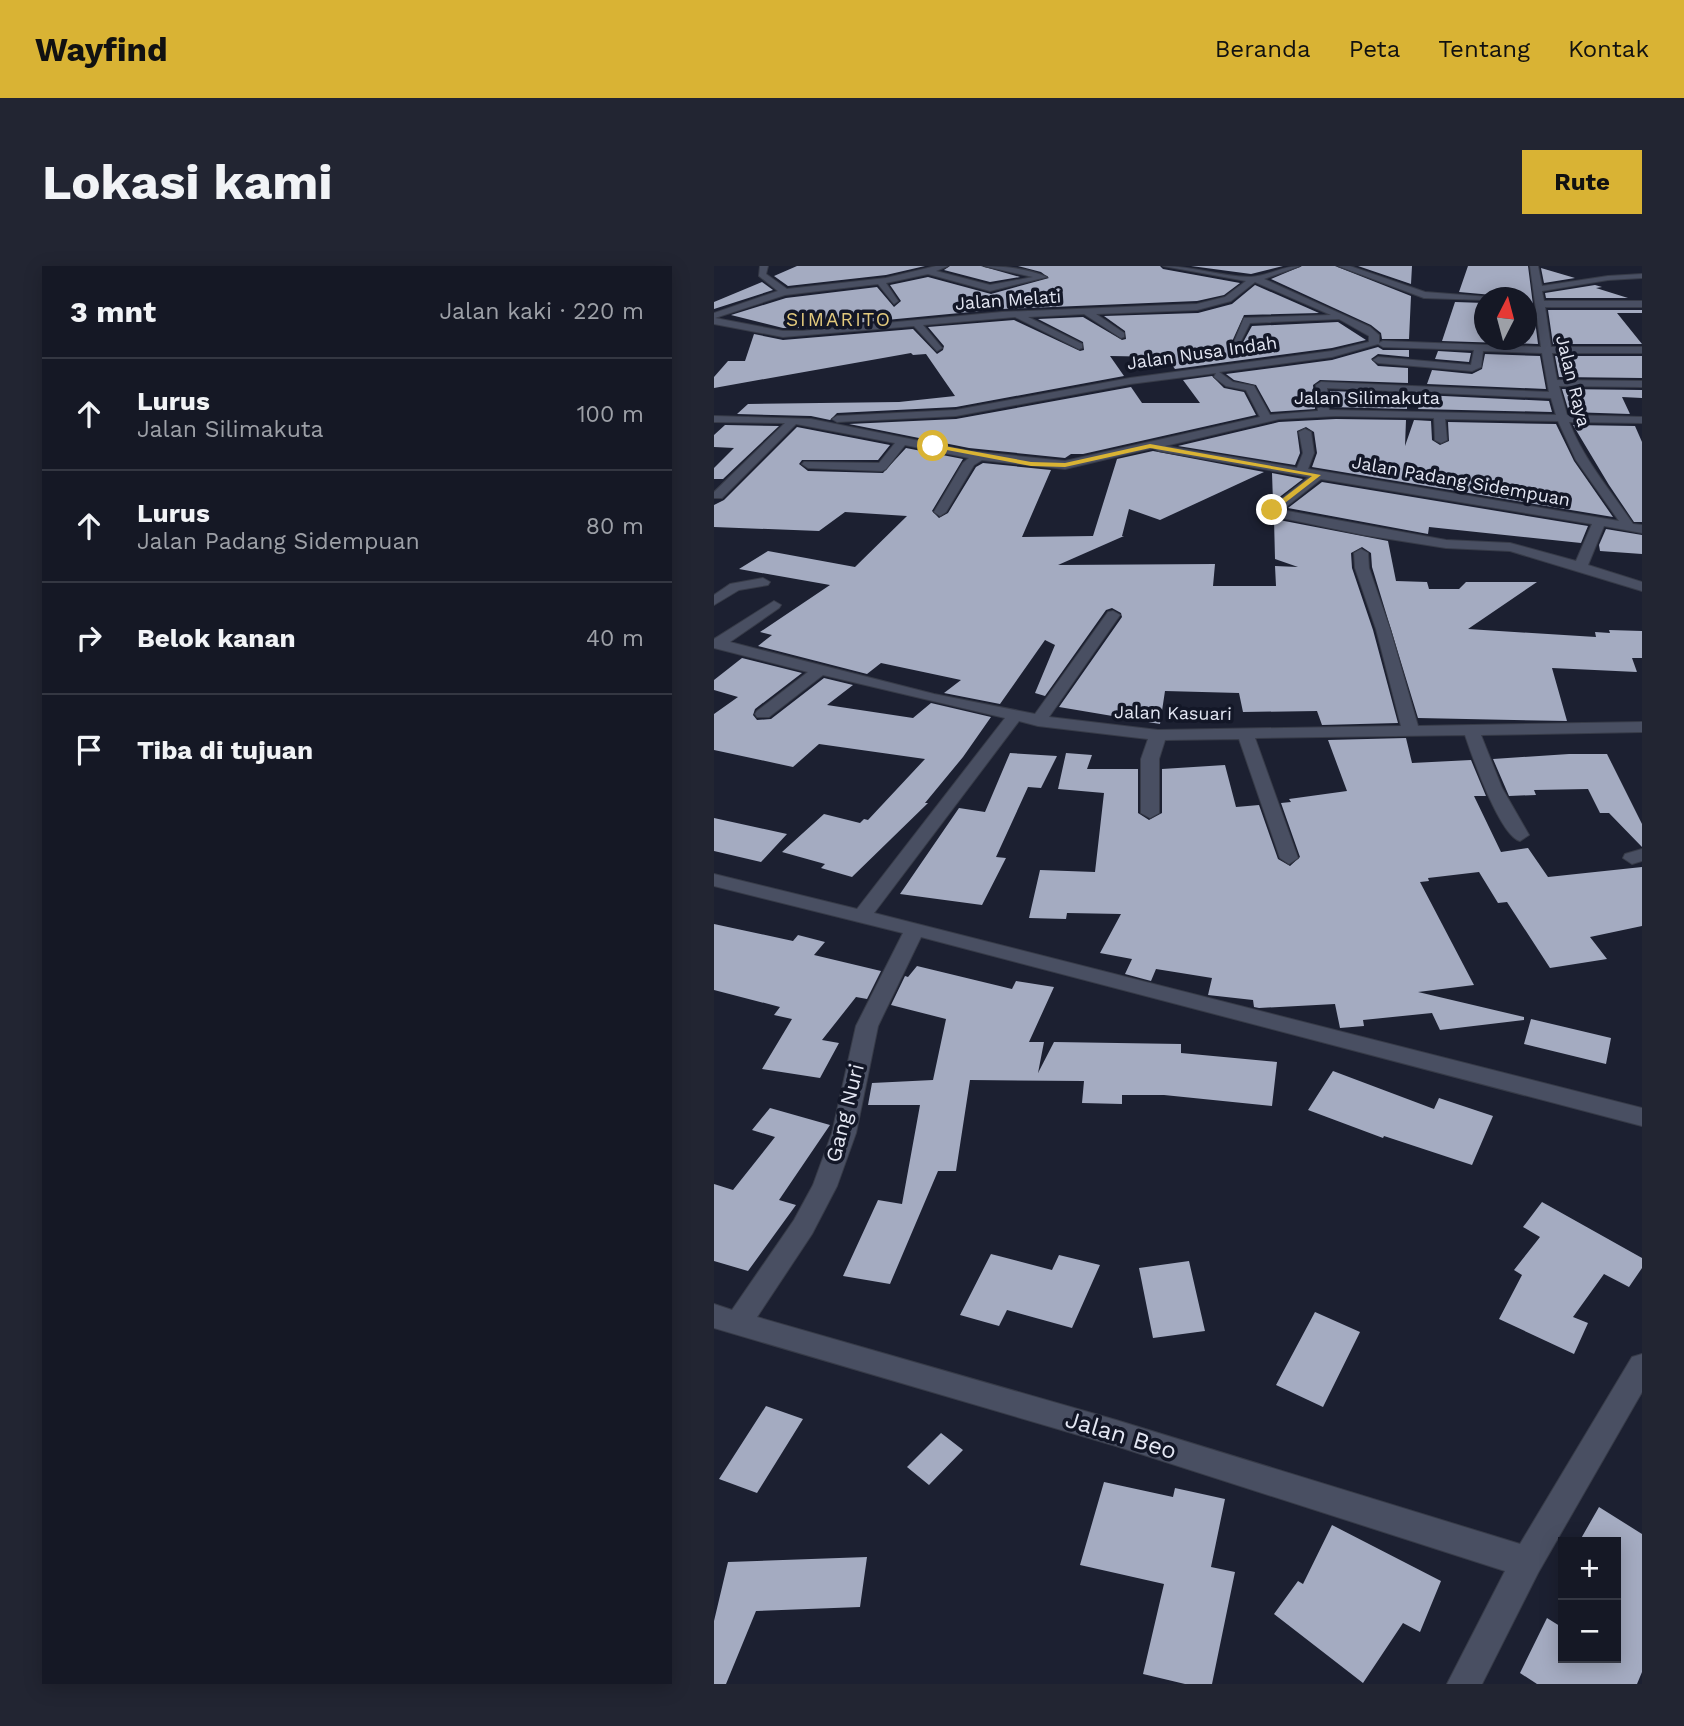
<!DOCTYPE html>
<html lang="id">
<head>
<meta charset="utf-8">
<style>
  :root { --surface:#151825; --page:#222532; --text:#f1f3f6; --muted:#9da0a7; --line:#343742; --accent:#d9b334 }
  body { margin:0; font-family:"Work Sans",sans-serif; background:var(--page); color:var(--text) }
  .controls { position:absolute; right:21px; bottom:21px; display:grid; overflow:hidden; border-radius:0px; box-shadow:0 4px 18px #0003 }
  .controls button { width:63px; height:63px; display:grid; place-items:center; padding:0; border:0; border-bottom:2px solid var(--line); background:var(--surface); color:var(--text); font:35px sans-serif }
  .compass { position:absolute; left:760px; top:21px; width:63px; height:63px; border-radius:50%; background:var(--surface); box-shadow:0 4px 18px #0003; rotate:6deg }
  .stop { position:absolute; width:21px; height:21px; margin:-16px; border:5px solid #d9b334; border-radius:50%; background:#fff }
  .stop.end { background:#d9b334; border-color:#fff; box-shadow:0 2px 7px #0008 }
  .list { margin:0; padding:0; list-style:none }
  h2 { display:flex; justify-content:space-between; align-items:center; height:91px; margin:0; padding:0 28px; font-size:30px }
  h2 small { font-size:23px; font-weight:400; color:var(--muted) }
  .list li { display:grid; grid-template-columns:46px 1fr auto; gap:21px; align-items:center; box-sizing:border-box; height:112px; padding:0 28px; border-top:2px solid var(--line) }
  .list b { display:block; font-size:26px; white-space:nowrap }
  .list p { margin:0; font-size:23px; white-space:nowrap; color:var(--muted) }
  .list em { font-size:23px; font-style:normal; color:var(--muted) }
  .icon { flex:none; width:38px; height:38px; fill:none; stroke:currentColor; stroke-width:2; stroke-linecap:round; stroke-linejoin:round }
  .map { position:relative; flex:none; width:928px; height:1418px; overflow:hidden; border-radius:0px }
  header { display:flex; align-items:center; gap:42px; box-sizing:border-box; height:98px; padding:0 35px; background:var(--accent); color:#111 }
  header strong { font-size:33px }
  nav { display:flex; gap:38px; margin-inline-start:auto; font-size:24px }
  .intro { display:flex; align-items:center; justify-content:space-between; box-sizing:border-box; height:168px; padding:0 42px }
  h1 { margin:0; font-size:49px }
  .button { padding:18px 32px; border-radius:0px; background:var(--accent); color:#111; font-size:24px; font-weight:700 }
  main { display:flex; gap:42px; padding:0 42px }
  aside { flex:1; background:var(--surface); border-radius:0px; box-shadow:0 4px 18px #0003 }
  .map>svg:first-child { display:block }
  .building { fill:#a4abc1 }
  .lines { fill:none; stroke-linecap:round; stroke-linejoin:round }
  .minor-casing { stroke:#373b48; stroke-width:2 }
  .minor { fill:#494f62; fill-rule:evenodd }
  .route { fill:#d9b334 }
  .labels { text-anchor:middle; stroke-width:7; stroke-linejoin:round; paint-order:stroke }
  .far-street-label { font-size:18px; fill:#e4e7f3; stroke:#131727 }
  .far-neighbourhood-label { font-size:19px; letter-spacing:2px; fill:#e3ca7d; stroke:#131727 }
  .street-label { font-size:21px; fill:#e4e7f3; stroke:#131727 }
  .near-street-label { font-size:24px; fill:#e4e7f3; stroke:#131727 }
</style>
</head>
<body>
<header>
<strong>Wayfind</strong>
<nav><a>Beranda</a><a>Peta</a><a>Tentang</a><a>Kontak</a></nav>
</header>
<div class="intro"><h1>Lokasi kami</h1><a class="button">Rute</a></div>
<main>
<aside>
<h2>3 mnt<small>Jalan kaki · 220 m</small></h2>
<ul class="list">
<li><svg class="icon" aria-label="ahead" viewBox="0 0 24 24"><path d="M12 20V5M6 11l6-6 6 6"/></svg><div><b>Lurus</b><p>Jalan Silimakuta</p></div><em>100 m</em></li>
<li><svg class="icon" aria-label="ahead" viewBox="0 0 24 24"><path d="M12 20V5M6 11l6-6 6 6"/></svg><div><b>Lurus</b><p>Jalan Padang Sidempuan</p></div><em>80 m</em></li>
<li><svg class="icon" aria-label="right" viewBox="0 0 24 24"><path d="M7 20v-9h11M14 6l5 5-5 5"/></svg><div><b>Belok kanan</b></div><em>40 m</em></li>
<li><svg class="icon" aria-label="arrive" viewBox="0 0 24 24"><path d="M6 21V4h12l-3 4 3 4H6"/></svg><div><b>Tiba di tujuan</b></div></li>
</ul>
</aside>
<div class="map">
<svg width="928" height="1418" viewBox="0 0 928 1418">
  <rect width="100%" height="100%" fill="#1c2031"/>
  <path class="building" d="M83,0h128l-39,9 -98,11 -14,-10z
    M236,0h31l39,11 -30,5 -46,-12z
    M304,0h142l3,3 77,14 -16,12 -27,6 -195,8 -200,19h-19l-52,-13 55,-17 91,-11 17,20 7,-6 -11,-16 38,-8 63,17 58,-16 -8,-6z
    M477,0h92l-32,8z
    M588,0h33l76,30 -2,43h-27l-1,-6 -10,-8 -100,-46z
    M644,0h54l-1,18z
    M754,0h60l10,78 -96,-3 13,-39 30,1v37h42v-42l-68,-6z
    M827,2l34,10 -31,5z
    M48,16l11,8 -59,19v-7z
    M541,19l64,28 -75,2 -14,31 2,4 8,-2 12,-22 86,-4 28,18 -34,8 -157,21 -9,-12 -56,-1 14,20 -168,31 -119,6 -7,7 -19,-4 -74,-2 11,-10 151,-2 56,-6 -29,-42 -13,1 -2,-2 -197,35v-11l14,-16h17l9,-27 29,6 130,-11 24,25 6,-4 1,-4 -16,-19 86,-7 66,31 4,-1 -1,-8 -45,-23 45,-2 39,23 4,-1 -1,-8 -21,-15 94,-3 34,-9z
    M881,19l7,2 -6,1 32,10h-82l-1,-5z
    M834,44h94v3h-25l25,31h-89z
    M664,81l5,3h26v7l-31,-3 -7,5 7,7 30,2v15l-88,-3 -7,5 2,24 -44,3 -15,-27 -22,-5 -8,-6 106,-14z
    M724,85l33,2 -2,9 -34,-3z
    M771,88l55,2 6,33 -119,-5 5,-14 40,4 10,-5z
    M841,90h87v22l-83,-1z
    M498,110l12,12 20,4 12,23 -173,39h-12l-6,4 -96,-10 -120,-24 107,-5 175,-32 11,16h58l-17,-23z
    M848,123l80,1v8l-20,-1 8,17 -61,-2z
    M616,125l77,3v15l-76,-2z
    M709,129l126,6 3,11 -134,-3z
    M622,153l70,1 -1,26 9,-26 17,1 1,19 8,5 9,-4 -1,-19 108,2 18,37 39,56 -301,-50 5,-14 -3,-21 -8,-5 -9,4 3,22 -5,12 -117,-19 101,-24z
    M11,159l54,1 -56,53h-9v-11l20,-20 -20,-1v-12z
    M859,159l62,1 7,16v80h-8l-25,-37z
    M83,161l93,18 -12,15h-76l-3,4 9,7 75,2 23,-25 57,11 -31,52 7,7 9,-5 28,-46 7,-4 68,7 -29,67 71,-1 24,-77 36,-8 111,21 -104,48 -31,-11 -7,27h2l-66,29 157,-1 -2,22h63l-1,-20 23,1 -23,-8 -1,-40 114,22 8,40 31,1 2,7h30l7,-7h71l-69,47 128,8 -1,-5 15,1 -1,-3 33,1v27h-10l5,14 -85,-4 15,53 -149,-3 -46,-151 -1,-14 -9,-6 -11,6 1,15 21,62 25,93 -76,2 -5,-14 -74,1 -4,-19 -74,-2 -5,33 -101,-17 63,-90 -1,-4 -9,-5 -6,2 -61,86 -10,-3 20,-48 -10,-5 -45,64 -56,-11 17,-13 -80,-17 -14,11 -109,-28 14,-11 -12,-3 70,-47 -91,-16 29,-18 87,16 52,-51 -62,-4 -26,19 -105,-4v-22l10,-5z
    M558,207l31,6 -30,23z
    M608,216l266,44 -7,17 -152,-16 -1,7 -140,-26z
    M892,263l36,6v19l-42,-3 -1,-6z
    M28,392l60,15 -47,36 -2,6 4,5 14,-1 53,-41 29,7 -26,20 86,13 18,-15 60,14 -28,40 -38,46h3l-76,74 -31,-9 4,-4 -43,-12 42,-38 36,9 4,-4 4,1 57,-61 -106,-15 -26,23 -79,-17v-36l24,-17 -24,-7v-10z
    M692,472l6,25 59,-3 15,36h-12l27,56 27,-4 20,29 94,-10v59l-52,11 17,22 -57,9 -43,-66 -9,1 -19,-31 -51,6 1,3 -9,1 54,103 -56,7 106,25v3l-84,10 -8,-17 -69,7 1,6 -24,2 -5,-24 -76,4 -5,-1 -1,-7 -45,-5 4,-17 -56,-9 -5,12 -26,-7 7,-15 -32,-6 21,-39 -54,-1 -1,6 -37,-1 11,-48 55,2 9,-79 -46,-4 8,-36 26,2 -5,14h51v44l11,7 13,-7v-44l63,-4 11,42 23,-2 19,54 12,7 10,-9 -19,-54 10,-1 -2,-3 58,-8 -19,-51z
    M296,487l47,3 -16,32 -13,-1 -32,70 10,1 -24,47 -82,-11 59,-86 26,4z
    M855,488h38l35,70v23l-33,-34h-9l-12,-24 -54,1 2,5 -27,1 -16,-37z
    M0,552l73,16 -26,28 -47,-11z
    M0,658l79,17 5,-6 27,7 -11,13 67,16 -14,28 -11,-2 -34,43 17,3 -19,35 -58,-9 30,-50 -18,-4 6,-8 -66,-17z
    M203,700l95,23 4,-8 38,6 -25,55h15l-6,31 16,-31 127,2v9l96,9 -5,44 -108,-11h-42v9l-40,-1 2,-22 -114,-1 -14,91h-18l-48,113 -47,-8 35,-76 24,4 18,-99h-52l4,-22 61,-3 13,-61 -55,-14 14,-29 3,1z
    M817,753l80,19 -5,26 -82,-20z
    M619,805l101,38 5,-11 54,18 -21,49 -88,-29 -1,2 -75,-28z
    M56,842l60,17 -51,75 17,5 -48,66 -34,-10v-77l19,6 42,-53 -23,-7z
    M828,936l100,56v10l-13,19 -25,-13 -31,43 15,6 -14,31 -75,-35 23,-44 -8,-5 26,-33 -17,-10z
    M277,988l61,16 7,-15 41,10 -28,63 -65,-18 -8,16 -39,-11z
    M475,995l16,70 -52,7 -14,-70z
    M601,1046l45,20 -37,75 -47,-22z
    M52,1140l37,13 -46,74 -38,-14z
    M227,1167l22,17 -34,35 -22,-18z
    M390,1216l69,15 2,-9 50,11 -14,68 24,5 -23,112h-27l-42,-10 21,-90 -84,-19z
    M885,1241l43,27v138l-5,12h-100l-17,-11 27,-55 16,10v30h53v-116h-37z
    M618,1259l109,56 -21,51 -17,-9 -40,60 -89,-69 24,-33 5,3z
    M153,1291l-7,50 -104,4 -30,73h-12v-63l14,-59z"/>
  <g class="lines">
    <g class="minor-casing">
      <path id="minor" d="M46,0h8l-2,8 21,15 99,-11 50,-12h12l-12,5 54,14 43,-8 -49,-11c21,0 45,3 63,11l-57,14 -62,-17 -42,9 12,18 -4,3 -16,-20 -93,11 -70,23 68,13h19l200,-19 195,-8 28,-7 21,-16 -83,-15c30,0 59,11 88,11 17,-1 32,-11 49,-11l-36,13 106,48 9,8v8l4,-2 158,6 -11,-81h8l4,20 66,-10 34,-2v4l-34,2 -66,11 2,10h98v6h-97l6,40h91v6h-90l5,27 85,1v6l-83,-1 8,29 75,2v6l-73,-1c15,38 41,68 64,102l9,1v8l-38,-7 -16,39 54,17v9l-132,-40 -64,-3 -82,-13 -96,-20v-6l41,-32 -150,-26 -6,-3 -88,21 -83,-9 -8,5 -28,47 -6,4 -6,-4 29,-49 6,-5 -64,-13 -19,24 -4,2 -74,-3 -6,-4 2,-2 75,1 16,-20 -99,-19 -74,74h-8v-6l71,-69 -71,-1v-6l97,3 158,32 96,10 195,-44 -14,-27 -20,-4 -12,-9 2,-4 -86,11 -174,32 -119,6 -5,-3 5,-3 119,-6 174,-32 202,-27 37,-9v-6l-30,-17 -89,4 -12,24h-6l12,-29 87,-3 -76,-33 -24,19 -34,9 -101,4 28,19v4l-3,1 -37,-24 -56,3 54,27v4l-3,1 -64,-32 -92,8 19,23 -5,3 -23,-25 -131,11 -69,-13v-11l64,-22 -19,-15zM664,78l5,3 91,3 -3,15 -93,-8 -5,3 5,3 94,8 9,-4 2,-16 59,2 7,39 -228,-10 -5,3 2,26 -48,4 -16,-29 -21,-4 -14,-10 113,-15zM613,122l224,10 5,17 -227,-5zM622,150l98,2 1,22 6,3 6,-3 -2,-21 113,2 18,39 43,61 -311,-52 6,-16 -3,-21 -6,-3 -6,3 4,21 -6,15 -132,-22 114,-27zM607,213l271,45 -16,37 -66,-18 -64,-3 -164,-30z
        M624,0h12l75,26 77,6h-17v2l-61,-2z
        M647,283l7,4 1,15 21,61 28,97 224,-4v10l-161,3 21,53 27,47 -9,6c-20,-5 -48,-85 -55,-106l-210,3 43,120 -9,6 -9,-6 -41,-119 -74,1 -6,19v54l-9,5 -9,-5v-54l7,-20 -110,-13 -19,-5 -145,192 768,195v18l-721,-189 -43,89 -22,107 -19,53 -25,48 -55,83 359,103 404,124 112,-187 10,-3v38l-104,181 -56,111h-35l58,-113 -389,-125 -402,-118v-24l18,6 62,-90 19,-35 19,-52 24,-107 47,-93 -189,-47v-12l143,35 148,-191 -182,-43 -54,42h-12l-2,-3 2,-3 51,-39 -94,-24v-9l60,-38 7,4 -2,3 -49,34 204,52 101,20 73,-102 5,-1 7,4 -71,102 109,13 243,-4 -25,-97 -21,-61 -1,-15z
        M49,312l7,4 -2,3 -29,5 -25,15v-10l16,-11z
        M928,583v12l-10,3 -9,-6 2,-4z"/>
    </g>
    <use href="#minor" class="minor"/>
  </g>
  <path class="route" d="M219,178l98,18 34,1 85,-19 171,31 -49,38 -3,-4 43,-33 -162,-28 -85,19 -34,-1 -100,-19z"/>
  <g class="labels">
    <g class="far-street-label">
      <text transform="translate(294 34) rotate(-4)" y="6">Jalan Melati</text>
      <text transform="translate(488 87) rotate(-8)" y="6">Jalan Nusa Indah</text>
      <text transform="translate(859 115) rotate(76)" y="6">Jalan Raya</text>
      <text x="653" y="138">Jalan Silimakuta</text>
      <text transform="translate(747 215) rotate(10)" y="6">Jalan Padang Sidempuan</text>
      <text transform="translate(459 447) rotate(1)" y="6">Jalan Kasuari</text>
    </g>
    <g class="far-neighbourhood-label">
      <text x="125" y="60">SIMARITO</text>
    </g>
    <g class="street-label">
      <text transform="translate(131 847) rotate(-76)" y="7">Gang Nuri</text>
    </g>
    <g class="near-street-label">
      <text transform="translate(407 1169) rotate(17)" y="8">Jalan Beo</text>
    </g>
  </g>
</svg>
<div class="controls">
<button>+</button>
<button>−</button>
</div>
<svg class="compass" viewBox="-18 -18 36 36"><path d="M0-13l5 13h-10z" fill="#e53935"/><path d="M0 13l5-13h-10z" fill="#9da0a7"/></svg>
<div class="stop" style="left:219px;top:180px"></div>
<div class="stop end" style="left:558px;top:244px"></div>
</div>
</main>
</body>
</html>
